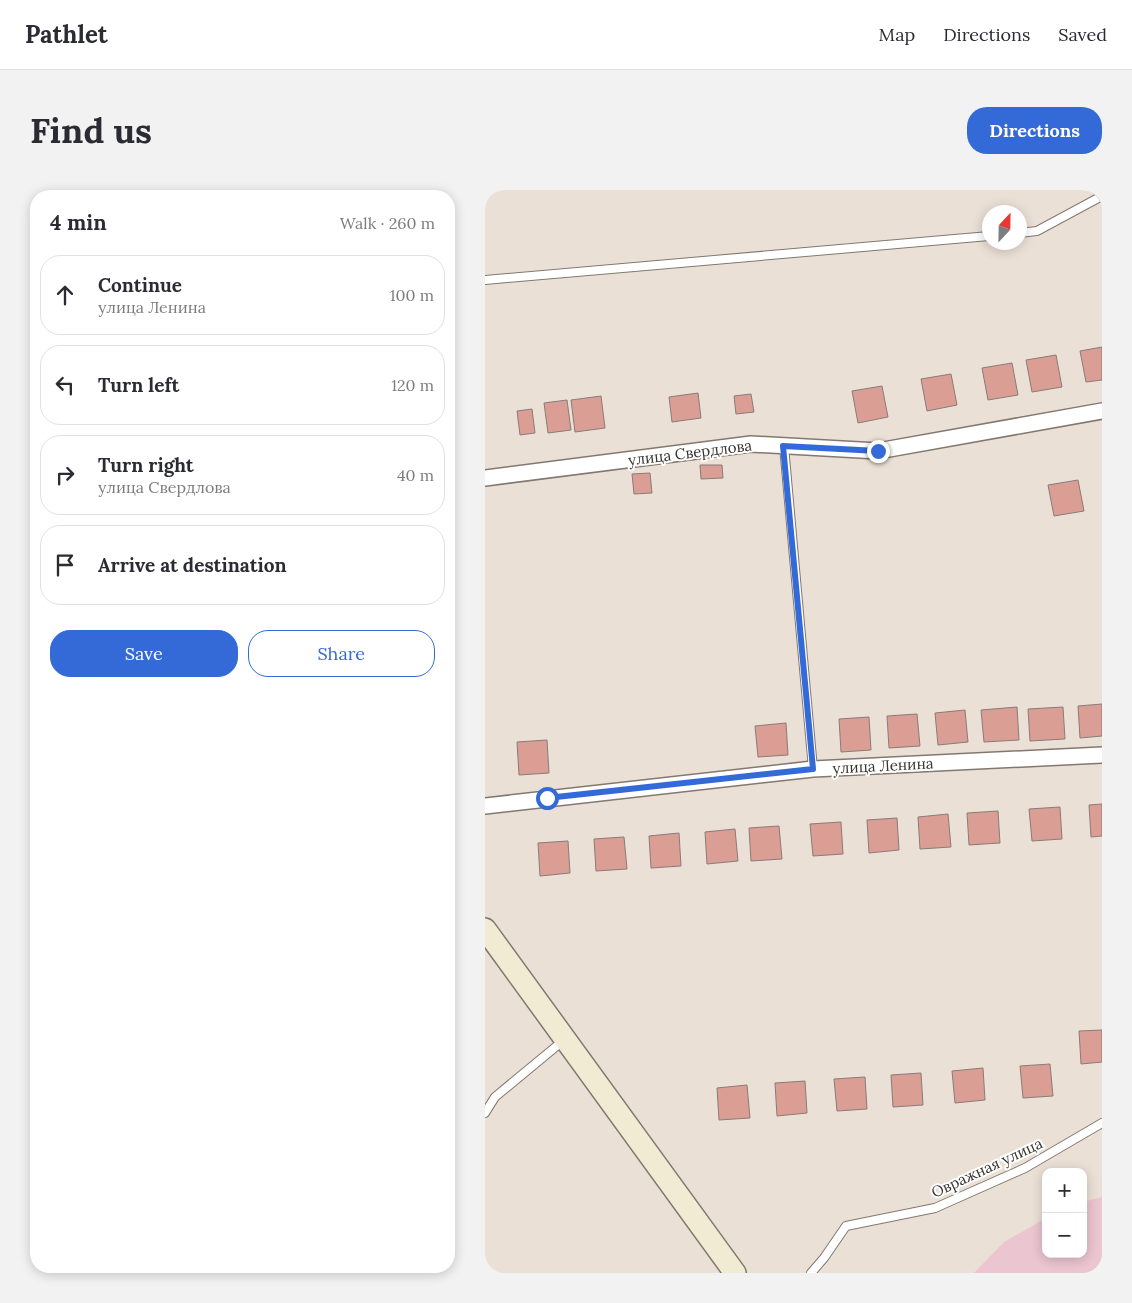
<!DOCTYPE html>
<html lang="en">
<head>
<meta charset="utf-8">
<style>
  :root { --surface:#fff; --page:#f2f2f3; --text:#2b2b33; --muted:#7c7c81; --line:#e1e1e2; --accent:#336ad8 }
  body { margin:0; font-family:Lora,serif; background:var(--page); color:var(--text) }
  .controls { position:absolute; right:15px; bottom:15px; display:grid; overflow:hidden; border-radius:10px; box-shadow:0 2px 12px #0003 }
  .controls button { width:45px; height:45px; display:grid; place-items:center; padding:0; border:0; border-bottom:1px solid var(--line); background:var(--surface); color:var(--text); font:25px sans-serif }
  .compass { position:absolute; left:497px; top:15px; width:45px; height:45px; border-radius:50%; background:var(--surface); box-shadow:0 2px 12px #0003; rotate:22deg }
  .stop { position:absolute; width:15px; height:15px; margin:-11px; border:4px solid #336ad8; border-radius:50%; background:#fff }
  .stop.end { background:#336ad8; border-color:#fff; box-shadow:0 1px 5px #0008 }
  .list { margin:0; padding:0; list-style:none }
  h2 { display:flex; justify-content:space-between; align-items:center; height:65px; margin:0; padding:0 20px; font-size:21px }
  h2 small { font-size:16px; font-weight:400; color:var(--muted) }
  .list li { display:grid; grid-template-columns:32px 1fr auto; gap:15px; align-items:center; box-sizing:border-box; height:80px; margin:0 10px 10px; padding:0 10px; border:1px solid var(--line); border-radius:20px }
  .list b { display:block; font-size:19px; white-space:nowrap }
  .list p { margin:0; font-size:16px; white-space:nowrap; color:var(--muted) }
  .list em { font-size:16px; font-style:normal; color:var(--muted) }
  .actions { display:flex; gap:10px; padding:15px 20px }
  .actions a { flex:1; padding:11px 0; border:1px solid var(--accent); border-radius:20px; text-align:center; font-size:18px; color:var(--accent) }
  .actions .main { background:var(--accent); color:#fff }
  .icon { flex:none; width:28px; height:28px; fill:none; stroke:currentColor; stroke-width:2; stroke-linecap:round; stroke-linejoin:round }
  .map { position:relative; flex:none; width:617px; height:1083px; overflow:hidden; border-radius:20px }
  header { display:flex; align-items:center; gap:30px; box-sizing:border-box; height:70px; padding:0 25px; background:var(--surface); border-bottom:1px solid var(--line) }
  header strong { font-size:24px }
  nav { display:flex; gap:28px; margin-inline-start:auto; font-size:18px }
  .intro { display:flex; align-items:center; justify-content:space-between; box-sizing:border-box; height:120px; padding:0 30px }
  h1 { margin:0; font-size:35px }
  .button { padding:12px 22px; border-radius:20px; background:var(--accent); color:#fff; font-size:18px; font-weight:700 }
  main { display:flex; gap:30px; padding:0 30px }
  aside { flex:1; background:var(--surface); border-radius:20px; box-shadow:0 2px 12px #0003 }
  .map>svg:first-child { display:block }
  .green { fill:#ebc5d0 }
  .building { fill:#db9e94; stroke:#897b78 }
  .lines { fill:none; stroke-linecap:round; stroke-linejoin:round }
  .service-casing { stroke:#82786f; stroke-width:10 }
  .minor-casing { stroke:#82786f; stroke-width:18 }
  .secondary-casing { stroke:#82786f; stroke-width:24 }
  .service { stroke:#fff; stroke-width:8 }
  .minor { stroke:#fff; stroke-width:15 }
  .secondary { stroke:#f2ebd4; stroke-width:21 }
  .route { stroke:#336ad8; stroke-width:6 }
  .labels { text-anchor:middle; stroke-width:4; stroke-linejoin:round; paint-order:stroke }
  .street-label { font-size:15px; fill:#383430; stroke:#fff }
</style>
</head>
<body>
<header>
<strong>Pathlet</strong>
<nav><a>Map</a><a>Directions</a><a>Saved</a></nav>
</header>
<div class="intro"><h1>Find us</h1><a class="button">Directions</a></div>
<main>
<aside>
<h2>4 min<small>Walk · 260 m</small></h2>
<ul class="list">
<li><svg class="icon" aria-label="ahead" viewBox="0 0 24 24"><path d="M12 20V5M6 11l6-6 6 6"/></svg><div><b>Continue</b><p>улица Ленина</p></div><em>100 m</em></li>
<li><svg class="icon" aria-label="left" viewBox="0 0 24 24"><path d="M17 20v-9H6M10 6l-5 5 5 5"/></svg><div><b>Turn left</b></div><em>120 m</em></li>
<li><svg class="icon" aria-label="right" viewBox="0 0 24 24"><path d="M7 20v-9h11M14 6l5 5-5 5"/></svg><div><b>Turn right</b><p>улица Свердлова</p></div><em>40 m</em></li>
<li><svg class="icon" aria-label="arrive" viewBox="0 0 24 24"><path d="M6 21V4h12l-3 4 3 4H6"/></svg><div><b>Arrive at destination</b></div></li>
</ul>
<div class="actions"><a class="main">Save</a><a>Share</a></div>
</aside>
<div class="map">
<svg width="617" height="1083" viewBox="0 0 617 1083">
  <rect width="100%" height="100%" fill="#ebe0d6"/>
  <path class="green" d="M617,1007v76h-128l30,-31 42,-24v36h37v-52z"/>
  <path class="building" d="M617,157v33l-16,2 -6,-31z
    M571,165l6,32 -30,5 -6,-32z
    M527,173l6,32 -30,5 -6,-32z
    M466,184l6,31 -30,6 -6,-32z
    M397,196l6,31 -30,6 -6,-32z
    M213,203l3,25 -29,4 -3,-25z
    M266,204l3,18 -18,2 -2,-18z
    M116,206l4,32 -30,4 -4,-32z
    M82,210l4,30 -23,3 -4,-30z
    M47,219l3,24 -15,2 -3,-24z
    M215,275h22l1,13 -22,1z
    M165,283l2,20 -18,1 -2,-20z
    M593,290l6,31 -30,5 -6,-31z
    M617,514v32l-22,2 -2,-32z
    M532,517l2,33 -35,2 -3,-32z
    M578,517l2,32 -35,2 -2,-32z
    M480,520l3,32 -30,3 -3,-32z
    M432,524l3,32 -31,2 -2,-32z
    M384,527l2,33 -30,2 -2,-33z
    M301,533l2,32 -30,2 -3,-31z
    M62,550l2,33 -30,2 -2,-33z
    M617,614v32l-11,1 -2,-32z
    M575,617l2,32 -30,2 -3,-32z
    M513,621l2,32 -31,2 -2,-32z
    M463,624l3,33 -31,2 -2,-32z
    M412,628l2,32 -30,3 -2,-33z
    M356,632l2,32 -30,2 -3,-32z
    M294,636l3,33 -31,2 -2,-33z
    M250,639l3,32 -31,3 -2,-32z
    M194,643l2,33 -30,2 -2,-32z
    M139,647l3,32 -31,2 -2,-32z
    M83,651l2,32 -30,3 -2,-33z
    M617,840v32l-21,2 -2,-33z
    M565,874l3,32 -30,2 -3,-32z
    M498,878l2,32 -30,3 -3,-32z
    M436,883l2,32 -30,2 -2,-32z
    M380,887l2,32 -30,2 -3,-32z
    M320,891l2,32 -30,3 -2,-33z
    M262,895l3,33 -31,2 -2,-32z"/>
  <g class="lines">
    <g class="service-casing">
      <path id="service" d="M534,43l18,-2 65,-35
        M0,90l504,-44
        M299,256l29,323
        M0,923l10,-16 69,-57
        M326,1083l13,-15 22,-32 89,-18 90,-40 77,-45"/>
    </g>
    <g class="minor-casing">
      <path id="minor" d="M0,288l266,-34 127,7 224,-40
        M0,616l328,-37 289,-14"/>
    </g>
    <g class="secondary-casing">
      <path id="secondary" d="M0,739l250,344"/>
    </g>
    <use href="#service" class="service"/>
    <use href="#minor" class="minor"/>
    <use href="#secondary" class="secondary"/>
  </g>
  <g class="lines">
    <path class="route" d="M62,608l266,-29 -30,-323 95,5"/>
  </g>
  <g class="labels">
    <g class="street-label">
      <text transform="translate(205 263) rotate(-7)" y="5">улица Свердлова</text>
      <text transform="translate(398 576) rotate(-3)" y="5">улица Ленина</text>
      <text transform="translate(502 978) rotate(-25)" y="5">Овражная улица</text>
    </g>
  </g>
</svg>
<div class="controls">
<button>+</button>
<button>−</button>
</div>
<svg class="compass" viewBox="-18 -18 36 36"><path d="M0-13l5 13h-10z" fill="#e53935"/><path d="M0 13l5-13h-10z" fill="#7c7c81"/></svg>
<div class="stop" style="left:62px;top:608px"></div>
<div class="stop end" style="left:393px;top:261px"></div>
</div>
</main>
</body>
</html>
